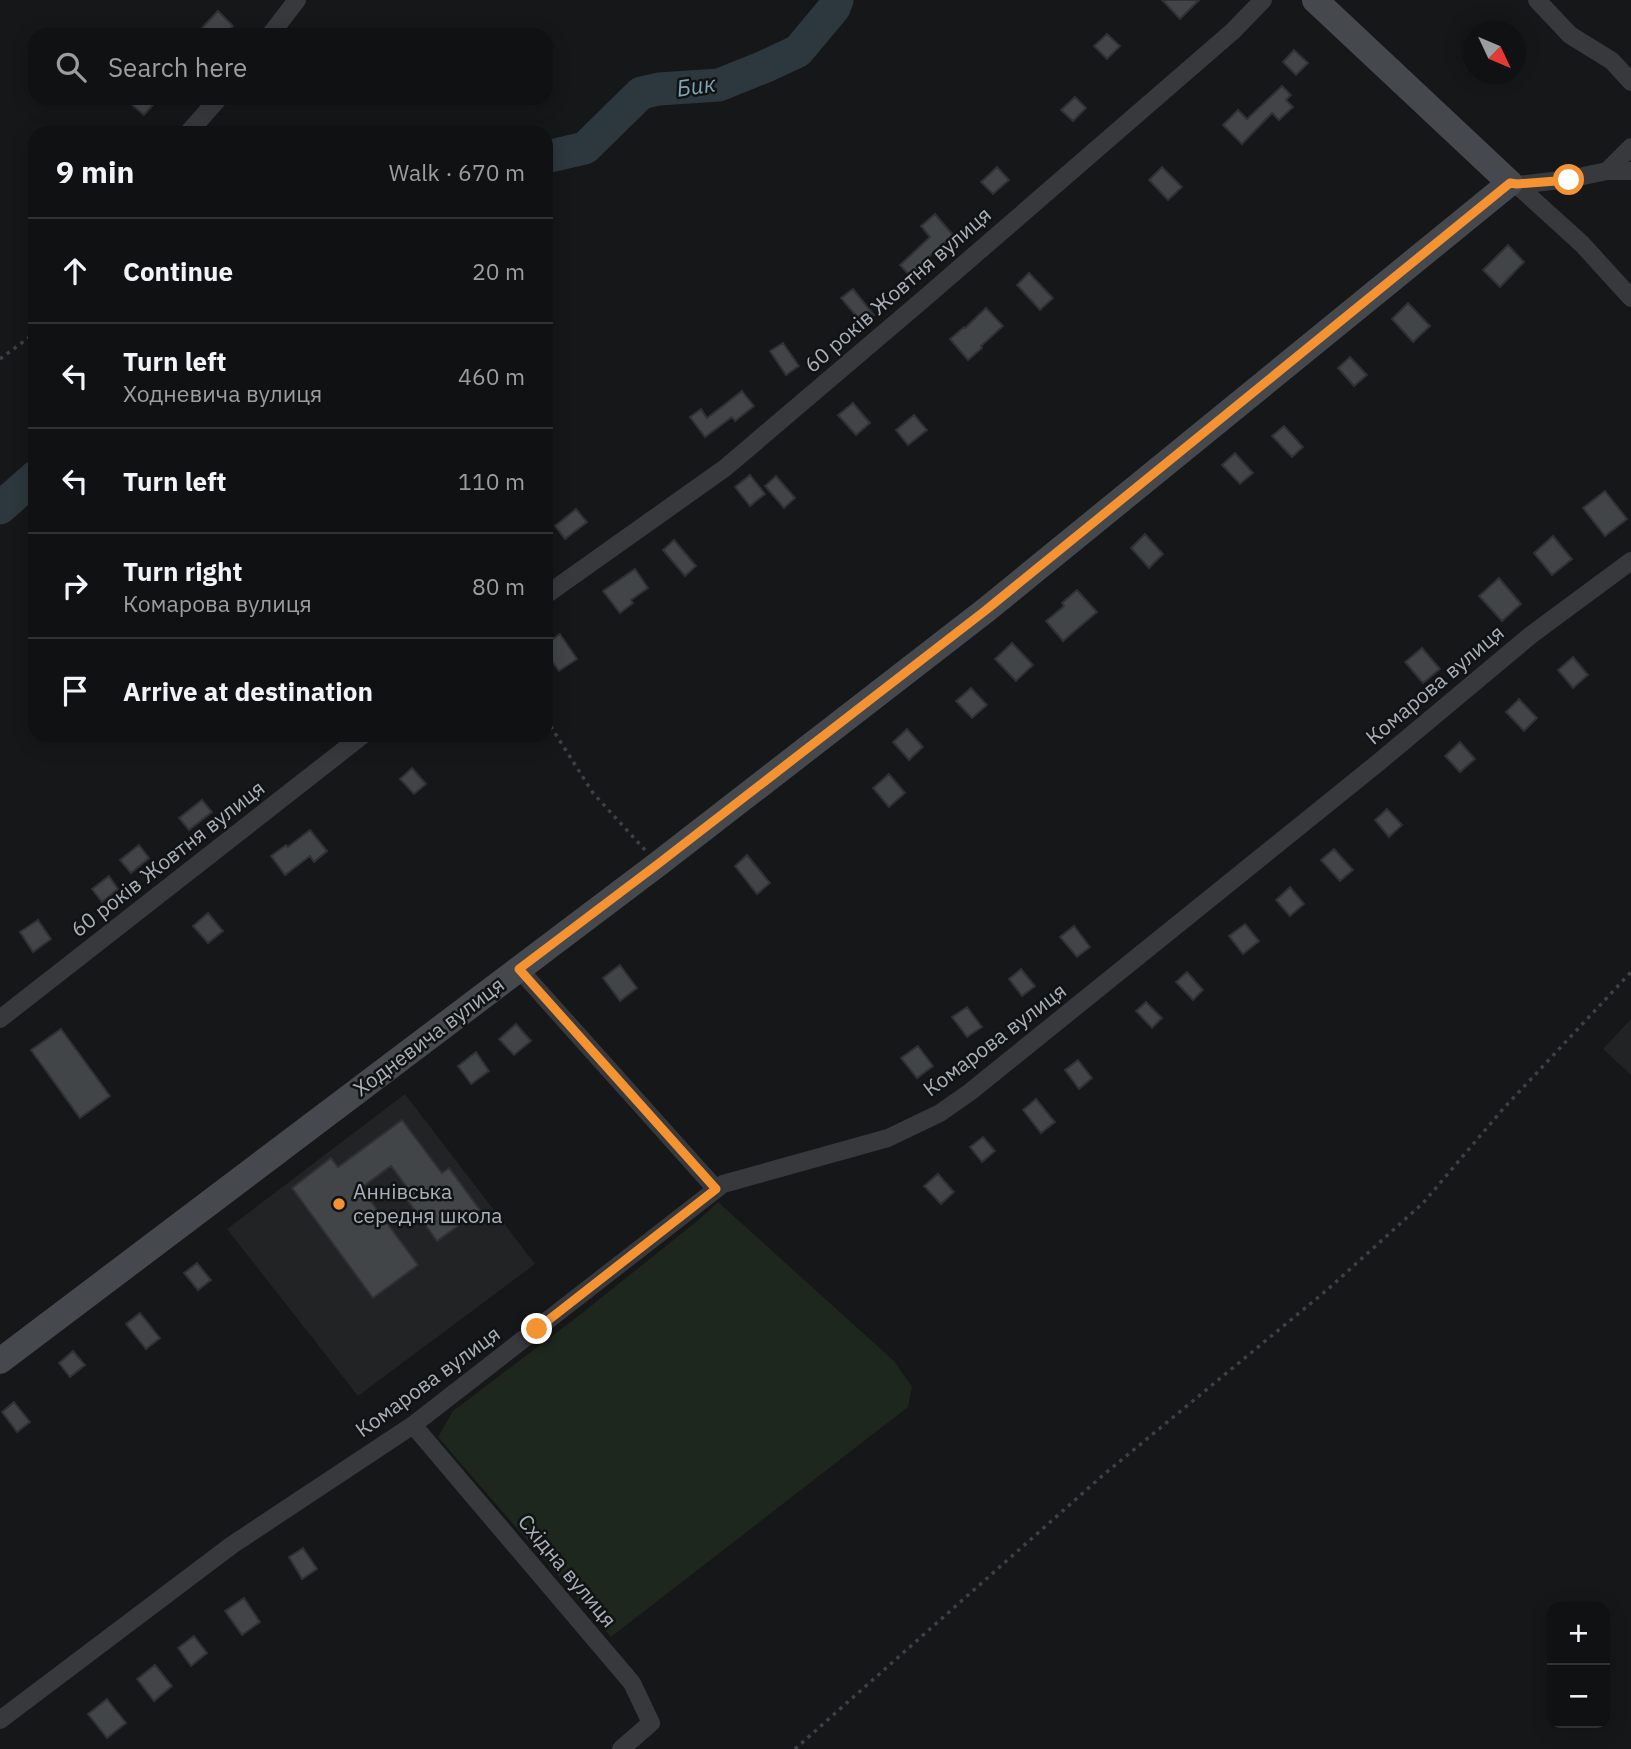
<!DOCTYPE html>
<html lang="en">
<head>
<meta charset="utf-8">
<style>
  :root { --surface:#101112; --page:#191a1b; --text:#f1f3f6; --muted:#9c9d9f; --line:#303132 }
  body { margin:0; font-family:"IBM Plex Sans",sans-serif; background:var(--page); color:var(--text) }
  .controls { position:absolute; right:21px; bottom:21px; display:grid; overflow:hidden; border-radius:14px; box-shadow:0 4px 18px #0003 }
  .controls button { width:63px; height:63px; display:grid; place-items:center; padding:0; border:0; border-bottom:2px solid var(--line); background:var(--surface); color:var(--text); font:35px sans-serif }
  .compass { position:absolute; left:1463px; top:21px; width:63px; height:63px; border-radius:50%; background:var(--surface); box-shadow:0 4px 18px #0003; rotate:134deg }
  .stop { position:absolute; width:21px; height:21px; margin:-16px; border:5px solid #f59332; border-radius:50%; background:#fff }
  .stop.end { background:#f59332; border-color:#fff; box-shadow:0 2px 7px #0008 }
  .list { margin:0; padding:0; list-style:none }
  h2 { display:flex; justify-content:space-between; align-items:center; height:91px; margin:0; padding:0 28px; font-size:30px }
  h2 small { font-size:23px; font-weight:400; color:var(--muted) }
  .list li { display:grid; grid-template-columns:46px 1fr auto; gap:21px; align-items:center; box-sizing:border-box; height:105px; padding:0 28px; border-top:2px solid var(--line) }
  .list b { display:block; font-size:26px; white-space:nowrap }
  .list p { margin:0; font-size:23px; white-space:nowrap; color:var(--muted) }
  .list em { font-size:23px; font-style:normal; color:var(--muted) }
  .icon { flex:none; width:38px; height:38px; fill:none; stroke:currentColor; stroke-width:2; stroke-linecap:round; stroke-linejoin:round }
  .map { position:relative; flex:none; width:1631px; height:1749px; overflow:hidden }
  .search { position:absolute; background:var(--surface); box-shadow:0 4px 18px #0003; left:28px; top:28px; width:525px; height:77px; display:flex; align-items:center; gap:18px; box-sizing:border-box; padding:0 24px; border-radius:21px; color:var(--muted); font-size:26px }
  .panel { position:absolute; background:var(--surface); box-shadow:0 4px 18px #0003; left:28px; top:126px; width:525px; height:616px; border-radius:21px }
  .map>svg:first-child { display:block }
  .built { fill:#222325 }
  .green { fill:#1e271e }
  .lines { fill:none; stroke-linecap:round; stroke-linejoin:round }
  .river { stroke:#2c383d; stroke-width:33 }
  .building { fill:#424548; stroke:#303134; stroke-width:2 }
  .path { stroke:#3d4044; stroke-width:3.5; stroke-dasharray:3.5 5; stroke-linecap:butt }
  .street { stroke:#37393d; stroke-width:18 }
  .secondary { stroke:#45494e; stroke-width:26 }
  .route { stroke:#f59332; stroke-width:9 }
  .poi-dot { fill:#f59332; stroke:#111213; stroke-width:2.5 }
  .labels { text-anchor:middle; stroke-width:5; stroke-linejoin:round; paint-order:stroke }
  .street-label { font-size:21px; fill:#a8b0b9; stroke:#111213 }
  .poi-label { font-size:21px; fill:#a8b0b9; stroke:#111213; text-anchor:start }
  .water-label { font-size:23px; font-style:italic; fill:#7fa4b4; stroke:#111213 }
</style>
</head>
<body>
<div class="map">
<svg width="1631" height="1749" viewBox="0 0 1631 1749">
  <rect width="100%" height="100%" fill="#161718"/>
  <path class="built" d="M1631,1019v56l-28,-26z
    M405,1094l130,170 -177,132 -131,-167z"/>
  <path class="green" d="M718,1202l177,160 17,25 -4,20 -297,230 -173,-200 15,-26 128,-97 115,-92z"/>
  <g class="lines">
    <path class="river" d="M546,157l39,-9 56,-55 18,-4 60,-4 47,-19 32,-15 36,-43 3,-8
      M0,508l35,-31"/>
  </g>
  <path class="building" d="M1162,0h37l-19,19z
    M218,11l15,15 -8,9h-30z
    M1107,34l13,12 -13,13 -13,-13z
    M1294,50l14,13 -12,12 -13,-13z
    M1282,86l9,9 -5,5 7,7 -14,13 -7,-7 -30,31 -19,-19 15,-15 9,9z
    M1075,97l11,11 -13,13 -12,-11z
    M124,98h35l-15,17z
    M997,167l12,13 -16,14 -12,-12z
    M1162,167l20,20 -14,13 -19,-20z
    M935,214l18,21 -29,26 4,4 -15,14 -13,-14 30,-28 -9,-11z
    M1508,245l16,17 -24,25 -17,-17z
    M1029,273l24,25 -13,12 -23,-25z
    M853,289l21,26 -11,9 -22,-26z
    M1408,303l22,23 -17,16 -21,-23z
    M986,308l17,18 -22,20 1,2 -14,12 -18,-21 14,-12 1,1z
    M783,343l16,23 -13,9 -16,-24z
    M1350,357l17,18 -13,11 -16,-18z
    M742,391l12,15 -19,15 -3,-4 -27,20 -15,-20 11,-8 6,9z
    M853,403l17,20 -14,12 -18,-20z
    M914,415l13,15 -19,15 -12,-15z
    M1284,426l19,21 -11,10 -20,-21z
    M1235,453l18,20 -13,11 -18,-19z
    M750,475l15,19 -15,12 -15,-19z
    M776,476l19,22 -11,10 -19,-22z
    M1605,491l22,28 -22,17 -22,-28z
    M576,509l11,13 -22,17 -10,-13z
    M1145,534l18,20 -14,14 -18,-20z
    M1553,536l19,23 -20,16 -18,-22z
    M674,540l22,26 -11,10 -22,-26z
    M635,569l13,19 -17,12 2,3 -13,10 -17,-22z
    M1499,578l22,26 -19,17 -23,-25z
    M1077,590l20,22 -34,29 -17,-20 18,-15 -2,-3z
    M560,634l17,25 -18,12 -13,-18v-9z
    M1012,643l21,22 -17,16 -21,-22z
    M1422,648l18,21 -17,14 -18,-21z
    M1573,657l15,18 -15,13 -15,-18z
    M971,688l16,17 -15,13 -16,-17z
    M1519,699l18,19 -13,13 -18,-19z
    M907,729l16,18 -14,13 -16,-18z
    M1460,742l15,17 -15,13 -15,-16z
    M412,768l14,16 -12,10 -14,-15z
    M889,774l16,19 -16,14 -16,-19z
    M202,800l10,12 -23,18 -10,-12z
    M1387,809l15,16 -13,12 -14,-17z
    M310,830l17,21 -13,11 -4,-6 -25,19 -14,-19 15,-11 2,2z
    M139,845l10,13 -18,15 -11,-13z
    M1334,849l19,21 -13,11 -19,-21z
    M747,855l23,28 -13,11 -22,-28z
    M109,876l9,13 -16,13 -10,-13z
    M1290,887l14,17 -14,12 -14,-16z
    M208,913l15,18 -15,12 -15,-17z
    M38,920l13,19 -18,13 -13,-20z
    M1245,924l14,17 -16,13 -14,-18z
    M1074,926l16,21 -13,10 -17,-20z
    M620,965l17,23 -17,13 -17,-23z
    M1021,969l14,17 -13,10 -13,-17z
    M1187,972l16,18 -10,10 -17,-18z
    M1146,1002l16,16 -10,10 -16,-17z
    M967,1007l15,20 -15,10 -15,-20z
    M516,1024l15,17 -17,14 -15,-16z
    M61,1029l49,67 -30,22 -49,-68z
    M918,1046l15,20 -16,12 -16,-20z
    M476,1052l13,19 -18,13 -13,-18z
    M1078,1060l14,18 -13,11 -14,-19z
    M1036,1099l19,23 -14,11 -18,-23z
    M402,1120l40,53 7,-5 31,42 -43,31 -31,-43 6,-4 -21,-28 -30,22 57,77 -45,33 -81,-110 39,-30 7,9z
    M983,1137l12,14 -13,11 -12,-15z
    M938,1174l16,18 -13,12 -17,-18z
    M197,1263l14,17 -13,10 -14,-17z
    M140,1313l20,25 -14,11 -20,-25z
    M73,1351l12,14 -15,12 -11,-14z
    M14,1402l16,20 -13,10 -15,-20z
    M303,1548l14,21 -15,10 -13,-22z
    M244,1598l16,24 -18,13 -17,-24z
    M194,1636l13,17 -16,13 -13,-18z
    M155,1665l17,21 -18,15 -17,-22z
    M107,1699l19,24 -19,15 -19,-24z"/>
  <g class="lines">
    <path class="path" d="M0,359l35,-26
      M546,719l47,74 52,57
      M795,1749l307,-273 225,-186 96,-87 80,-94 128,-137"/>
    <path class="street" d="M1537,0l33,35 42,26 19,21
      M270,35l27,-35
      M188,133l31,-35
      M1607,171l24,-24
      M1510,183l7,2 52,-6 38,-8h24
      M1517,185l65,59 49,54
      M546,595l179,-127 201,-171 307,-266 30,-31
      M519,969l197,220
      M0,1019l363,-284
      M413,1425l219,258 19,40 -30,26
      M0,1720l232,-175 181,-120 310,-241 165,-46 52,-25 30,-21 409,-330 152,-127 100,-74"/>
    <path class="secondary" d="M0,1361l658,-497 328,-254 524,-427 -195,-183"/>
  </g>
  <g class="lines">
    <path class="route" d="M537,1329l179,-140 -197,-220 139,-105 328,-254 524,-427 7,1 52,-4"/>
  </g>
  <circle class="poi-dot" cx="339" cy="1204" r="7"/>
  <g class="labels">
    <g class="street-label">
      <text transform="translate(898 290) rotate(-41)" y="7">60 років Жовтня вулиця</text>
      <text transform="translate(1435 685) rotate(-40)" y="7">Комарова вулиця</text>
      <text transform="translate(168 859) rotate(-38)" y="7">60 років Жовтня вулиця</text>
      <text transform="translate(429 1037) rotate(-37)" y="7">Ходневича вулиця</text>
      <text transform="translate(995 1040) rotate(-37)" y="7">Комарова вулиця</text>
      <text transform="translate(428 1382) rotate(-36)" y="7">Комарова вулиця</text>
      <text transform="translate(567 1571) rotate(50)" y="7">Східна вулиця</text>
    </g>
    <g class="poi-label">
      <text x="353" y="1199">Аннівська<tspan x="353" dy="24">середня школа</tspan></text>
    </g>
    <g class="water-label">
      <text transform="translate(696 86) rotate(-8)" y="8">Бик</text>
    </g>
  </g>
</svg>
<div class="controls">
<button>+</button>
<button>−</button>
</div>
<svg class="compass" viewBox="-18 -18 36 36"><path d="M0-13l5 13h-10z" fill="#e53935"/><path d="M0 13l5-13h-10z" fill="#9c9d9f"/></svg>
<div class="stop" style="left:1569px;top:180px"></div>
<div class="stop end" style="left:537px;top:1329px"></div>
<div class="search"><svg class="icon" aria-label="search" viewBox="0 0 24 24"><circle cx="10" cy="10" r="6"/><path d="M15 15l6 6"/></svg>Search here</div>
<section class="panel">
<h2>9 min<small>Walk · 670 m</small></h2>
<ul class="list">
<li><svg class="icon" aria-label="ahead" viewBox="0 0 24 24"><path d="M12 20V5M6 11l6-6 6 6"/></svg><div><b>Continue</b></div><em>20 m</em></li>
<li><svg class="icon" aria-label="left" viewBox="0 0 24 24"><path d="M17 20v-9H6M10 6l-5 5 5 5"/></svg><div><b>Turn left</b><p>Ходневича вулиця</p></div><em>460 m</em></li>
<li><svg class="icon" aria-label="left" viewBox="0 0 24 24"><path d="M17 20v-9H6M10 6l-5 5 5 5"/></svg><div><b>Turn left</b></div><em>110 m</em></li>
<li><svg class="icon" aria-label="right" viewBox="0 0 24 24"><path d="M7 20v-9h11M14 6l5 5-5 5"/></svg><div><b>Turn right</b><p>Комарова вулиця</p></div><em>80 m</em></li>
<li><svg class="icon" aria-label="arrive" viewBox="0 0 24 24"><path d="M6 21V4h12l-3 4 3 4H6"/></svg><div><b>Arrive at destination</b></div></li>
</ul>
</section>
</div>
</body>
</html>
